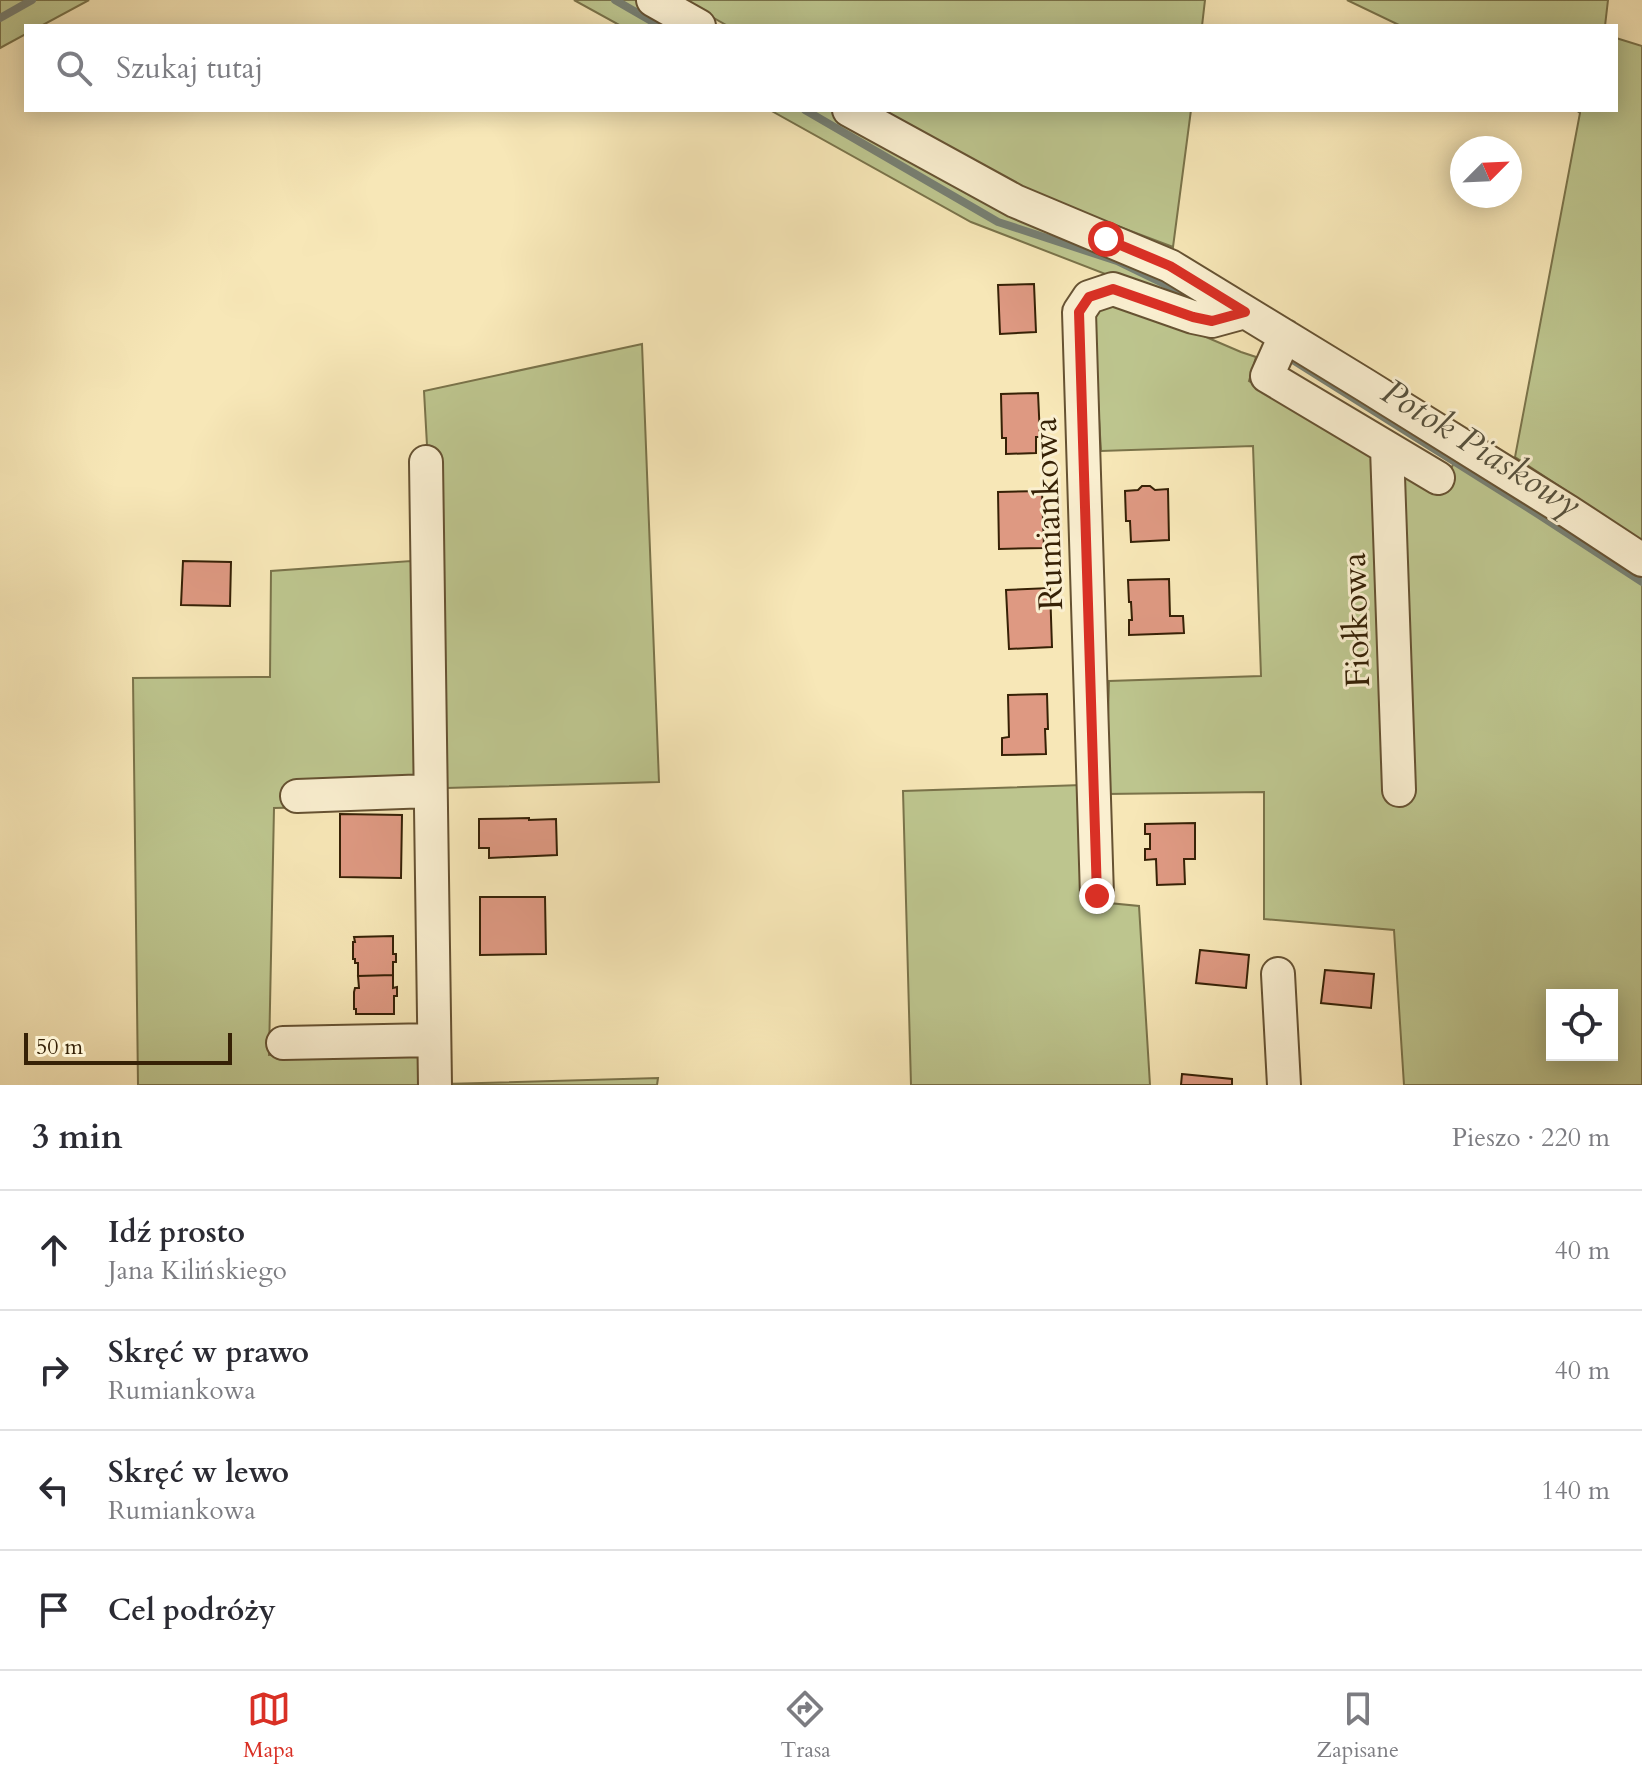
<!DOCTYPE html>
<html lang="pl">
<head>
<meta charset="utf-8">
<style>
  :root { --surface:#fff; --page:#f7f7f7; --text:#2b2b33; --muted:#7c7c81; --line:#e1e1e2; --accent:#d93025 }
  body { margin:0; font-family:Cardo,serif; background:var(--page); color:var(--text) }
  .controls { position:absolute; right:24px; bottom:24px; display:grid; overflow:hidden; border-radius:0px; box-shadow:0 4px 20px #0003 }
  .controls button { width:72px; height:72px; display:grid; place-items:center; padding:0; border:0; border-bottom:2px solid var(--line); background:var(--surface); color:var(--text); font:40px sans-serif }
  .compass { position:absolute; left:1450px; top:136px; width:72px; height:72px; border-radius:50%; background:var(--surface); box-shadow:0 4px 20px #0003; rotate:66deg }
  .scale { position:absolute; left:24px; bottom:20px; width:208px; box-sizing:border-box; padding-left:8px; border:4px solid #362106; border-top:0; font-size:22px; line-height:28px; white-space:nowrap; color:#362106; -webkit-text-stroke:6px #faefd0; paint-order:stroke }
  .stop { position:absolute; width:24px; height:24px; margin:-18px; border:6px solid #d93025; border-radius:50%; background:#fff }
  .stop.end { background:#d93025; border-color:#fff; box-shadow:0 2px 8px #0008 }
  .list { margin:0; padding:0; list-style:none }
  h2 { display:flex; justify-content:space-between; align-items:center; height:104px; margin:0; padding:0 32px; font-size:34px }
  h2 small { font-size:26px; font-weight:400; color:var(--muted) }
  .list li { display:grid; grid-template-columns:52px 1fr auto; gap:24px; align-items:center; box-sizing:border-box; height:120px; padding:0 32px; border-top:2px solid var(--line) }
  .list b { display:block; font-size:30px; white-space:nowrap }
  .list p { margin:0; font-size:26px; white-space:nowrap; color:var(--muted) }
  .list em { font-size:26px; font-style:normal; color:var(--muted) }
  .icon { flex:none; width:44px; height:44px; fill:none; stroke:currentColor; stroke-width:2; stroke-linecap:round; stroke-linejoin:round }
  .map { position:relative; flex:none; width:1642px; height:1085px; overflow:hidden }
  .search { position:absolute; background:var(--surface); box-shadow:0 4px 20px #0003; left:24px; right:24px; top:24px; height:88px; display:flex; align-items:center; gap:20px; box-sizing:border-box; padding:0 28px; border-radius:0px; color:var(--muted); font-size:30px }
  .sheet { height:584px; background:var(--surface) }
  nav { display:flex; justify-content:space-around; align-items:center; box-sizing:border-box; height:112px; border-top:2px solid var(--line); background:var(--surface); font-size:22px; color:var(--muted) }
  nav a { display:grid; justify-items:center; gap:4px }
  nav .on { color:var(--accent) }
  .map>svg:first-child { display:block }
  .green { fill:#bdc58e; stroke:#7a734a; stroke-width:2; fill-rule:evenodd }
  .lines { fill:none; stroke-linecap:round; stroke-linejoin:round }
  .stream { stroke:#777f72; stroke-width:8 }
  .building { fill:#de9982; stroke:#362106; stroke-width:2 }
  .minor-casing { stroke:#665232; stroke-width:36 }
  .minor { stroke:#faefd0; stroke-width:32 }
  .route { stroke:#d93025; stroke-width:10 }
  .labels { text-anchor:middle; stroke-width:6; stroke-linejoin:round; paint-order:stroke }
  .street-label { font-size:34px; fill:#362106; stroke:#faefd0 }
  .water-label { font-size:36px; font-style:italic; fill:#56503c; stroke:#faefd0 }
</style>
</head>
<body>
<div class="map">
<svg width="1642" height="1085" viewBox="0 0 1642 1085">
  <rect width="100%" height="100%" fill="#f7e7b7"/>
  <filter id="stains"><feTurbulence type="fractalNoise" baseFrequency=".0025" numOctaves="4"/><feColorMatrix values="0 0 0 0 .2 0 0 0 0 .09 0 0 0 0 .02 0 0 0 .5 -.17"/></filter>
  <radialGradient id="worn" r=".72"><stop offset=".6" stop-color="#630" stop-opacity="0"/><stop offset="1" stop-color="#630" stop-opacity=".3"/></radialGradient>
  <path class="green" d="M0,0h89l-48,26h-15v8l-26,14z
    M574,0h74l43,26h-70z
    M691,0h514l-3,26h-474l-39,-22z
    M1347,0h261l-3,26h-204z
    M1616,38l26,8v495l-127,-84 65,-344 -4,-3h40z
    M770,110h63l143,86 219,96 -7,14 -217,-84z
    M877,110h314l-18,137 -159,-60z
    M1103,306l33,1 105,45 15,5 -7,24 152,95 12,-3 27,17 18,-35 184,117v513h-238l-10,-155 -130,-11v-127l-158,2 3,109 30,3 11,179h-239l-8,-294 179,-6 24,8 3,-112 152,-5 -8,-230 -152,5 -8,-131zM1552,995h60v60h-60z
    M642,344l17,438 -213,6 -22,-397z
    M411,561l5,244 -142,3 -5,247 152,-7 -1,37h-282l-5,-407 137,-1 1,-106z
    M658,1078l-1,7h-213v-1z"/>
  <g class="lines">
    <path class="stream" d="M615,0l45,26
      M0,18l32,-18
      M805,110l193,112 119,39 66,32
      M1293,360l248,156 101,66"/>
  </g>
  <path class="building" d="M1034,284l2,48 -36,2 -2,-49z
    M1038,393l2,44h-4v16l-30,1v-16h-4l-1,-44z
    M1142,486h8l5,4 13,-1 1,51 -38,2 -1,-21h-4l-1,-30 13,-1z
    M1042,491l2,57 -45,1 -1,-57z
    M183,561l48,1 -1,44 -49,-1z
    M1169,579l1,37h13l1,17 -55,2v-15h3l-1,-18h-2l-1,-22z
    M1050,588l2,59 -43,2 -3,-59z
    M1047,694l1,35h-3l1,25 -44,1v-17l7,-1 -1,-42z
    M340,814l62,1 -1,63 -61,-1z
    M529,818v2l27,-1 1,36 -68,3v-10h-10v-29z
    M1195,823v36h-11l1,25 -28,1 -1,-26 -11,1v-11h5v-15h-5v-10z
    M480,897h65l1,57 -66,1z
    M393,936v18h3v8h-3v13l-35,1v-13h-3v-4h-2v-17h2l-1,-5z
    M1200,950l49,5 -3,33 -50,-5z
    M1325,970l49,4 -3,34 -50,-5z
    M393,975v13l4,-1v9h-3v18h-38v-5h-2v-17l1,-4h4l-1,-12z
    M1182,1074l50,5v6h-51z"/>
  <g class="lines">
    <g class="minor-casing">
      <path id="minor" d="M653,0l46,26
        M849,110l166,91 155,65 195,119 204,127 73,48
        M1285,336l-18,40 171,102
        M1387,448l12,342
        M426,462l9,623
        M297,796l132,-5
        M1097,896l-18,-584 10,-15 24,-8 80,28 19,4 33,-9
        M1278,974l6,111
        M283,1043l151,-3"/>
    </g>
    <use href="#minor" class="minor"/>
  </g>
  <g class="lines">
    <path class="route" d="M1097,896l-18,-584 10,-15 24,-8 80,28 19,4 33,-9 -75,-46 -64,-27"/>
  </g>
  <g class="labels">
    <g class="street-label">
      <text transform="translate(1047 514) rotate(-92)" y="12">Rumiankowa</text>
      <text transform="translate(1355 620) rotate(-92)" y="12">Fiołkowa</text>
    </g>
    <g class="water-label">
      <text transform="translate(1482 447) rotate(32)" y="13">Potok Piaskowy</text>
    </g>
  </g>
  <rect width="100%" height="100%" filter="url(#stains)"/>
  <rect width="100%" height="100%" fill="url(#worn)"/>
</svg>
<div class="controls">
<button><svg class="icon" aria-label="locate" viewBox="0 0 24 24"><circle cx="12" cy="12" r="6"/><path d="M12 2v4M12 18v4M2 12h4M18 12h4"/></svg></button>
</div>
<svg class="compass" viewBox="-18 -18 36 36"><path d="M0-13l5 13h-10z" fill="#e53935"/><path d="M0 13l5-13h-10z" fill="#7c7c81"/></svg>
<div class="scale">50 m</div>
<div class="stop" style="left:1106px;top:239px"></div>
<div class="stop end" style="left:1097px;top:896px"></div>
<div class="search"><svg class="icon" aria-label="search" viewBox="0 0 24 24"><circle cx="10" cy="10" r="6"/><path d="M15 15l6 6"/></svg>Szukaj tutaj</div>
</div>
<section class="sheet">
<h2>3 min<small>Pieszo · 220 m</small></h2>
<ul class="list">
<li><svg class="icon" aria-label="ahead" viewBox="0 0 24 24"><path d="M12 20V5M6 11l6-6 6 6"/></svg><div><b>Idź prosto</b><p>Jana Kilińskiego</p></div><em>40 m</em></li>
<li><svg class="icon" aria-label="right" viewBox="0 0 24 24"><path d="M7 20v-9h11M14 6l5 5-5 5"/></svg><div><b>Skręć w prawo</b><p>Rumiankowa</p></div><em>40 m</em></li>
<li><svg class="icon" aria-label="left" viewBox="0 0 24 24"><path d="M17 20v-9H6M10 6l-5 5 5 5"/></svg><div><b>Skręć w lewo</b><p>Rumiankowa</p></div><em>140 m</em></li>
<li><svg class="icon" aria-label="arrive" viewBox="0 0 24 24"><path d="M6 21V4h12l-3 4 3 4H6"/></svg><div><b>Cel podróży</b></div></li>
</ul>
</section>
<nav>
<a class="on"><svg class="icon" aria-label="map" viewBox="0 0 24 24"><path d="M3 6l6-2 6 2 6-2v14l-6 2-6-2-6 2zM9 4v14M15 6v14"/></svg>Mapa</a>
<a><svg class="icon" aria-label="directions" viewBox="0 0 24 24"><path d="M12 3l9 9-9 9-9-9zM9 14v-3h6M13 9l2 2-2 2"/></svg>Trasa</a>
<a><svg class="icon" aria-label="saved" viewBox="0 0 24 24"><path d="M7 4h10v16l-5-4-5 4z"/></svg>Zapisane</a>
</nav>
</body>
</html>
